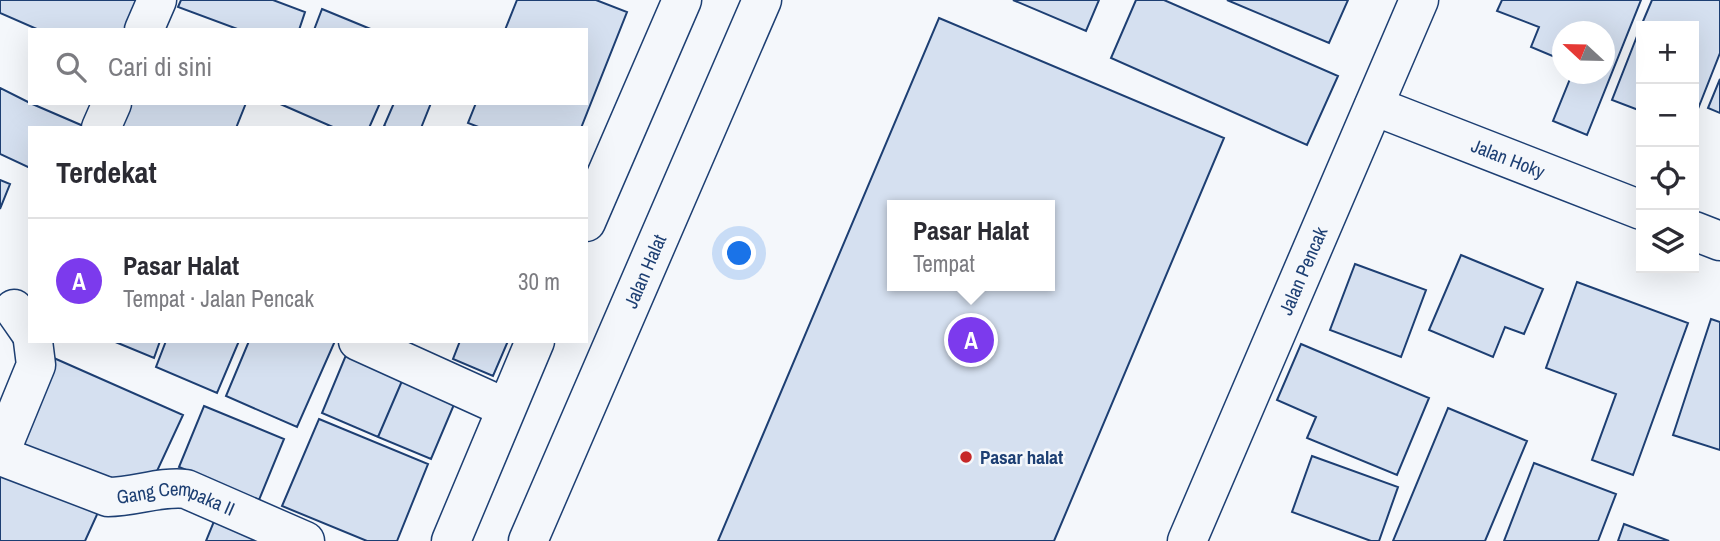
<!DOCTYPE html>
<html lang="id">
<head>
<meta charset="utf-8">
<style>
  :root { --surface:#fff; --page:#f7f7f7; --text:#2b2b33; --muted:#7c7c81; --line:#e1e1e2; --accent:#7c3aed }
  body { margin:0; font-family:"Archivo Narrow",sans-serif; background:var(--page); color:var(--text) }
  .controls { position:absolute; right:21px; top:21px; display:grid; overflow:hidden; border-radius:0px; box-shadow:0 7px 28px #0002 }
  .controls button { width:63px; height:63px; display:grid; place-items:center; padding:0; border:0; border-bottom:2px solid var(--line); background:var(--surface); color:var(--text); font:35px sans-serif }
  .compass { position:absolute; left:1552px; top:21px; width:63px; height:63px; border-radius:50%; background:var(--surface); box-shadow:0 7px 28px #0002; rotate:292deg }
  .you { position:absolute; left:740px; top:254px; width:24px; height:24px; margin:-18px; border:5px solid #fff; border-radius:50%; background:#1a73e8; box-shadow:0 0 0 10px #1a73e833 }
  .badge { display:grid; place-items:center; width:46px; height:46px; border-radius:50%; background:var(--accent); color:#fff; font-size:23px; font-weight:700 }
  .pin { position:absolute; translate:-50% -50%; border:4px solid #fff; box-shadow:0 2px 7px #0006 }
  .popup { position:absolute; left:887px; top:200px; width:168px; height:91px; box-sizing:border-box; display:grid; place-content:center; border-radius:0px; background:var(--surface); filter:drop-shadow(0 2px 5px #0005); font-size:23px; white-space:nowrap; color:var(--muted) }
  .popup b { font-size:26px; color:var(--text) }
  .popup::after { content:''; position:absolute; left:50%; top:100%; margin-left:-14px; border:14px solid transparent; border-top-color:var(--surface) }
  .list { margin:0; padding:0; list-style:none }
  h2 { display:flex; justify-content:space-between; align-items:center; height:91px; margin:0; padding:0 28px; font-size:30px }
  h2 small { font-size:23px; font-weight:400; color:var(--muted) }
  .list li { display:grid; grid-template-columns:46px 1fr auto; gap:21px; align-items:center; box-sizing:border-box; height:126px; padding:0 28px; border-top:2px solid var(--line) }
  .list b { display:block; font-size:26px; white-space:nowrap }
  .list p { margin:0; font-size:23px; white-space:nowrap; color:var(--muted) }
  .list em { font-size:23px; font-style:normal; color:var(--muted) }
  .icon { flex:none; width:38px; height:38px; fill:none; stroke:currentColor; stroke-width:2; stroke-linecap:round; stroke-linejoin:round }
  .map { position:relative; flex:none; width:1720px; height:541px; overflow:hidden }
  .search { position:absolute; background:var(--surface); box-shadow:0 7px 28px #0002; left:28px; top:28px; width:560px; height:77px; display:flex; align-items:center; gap:18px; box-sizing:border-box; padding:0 24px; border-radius:0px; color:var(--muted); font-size:26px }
  .panel { position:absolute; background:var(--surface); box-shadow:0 7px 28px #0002; left:28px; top:126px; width:560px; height:217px; border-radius:0px }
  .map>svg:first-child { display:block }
  .building { fill:#d5e0f0; stroke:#1d3f73; stroke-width:2; fill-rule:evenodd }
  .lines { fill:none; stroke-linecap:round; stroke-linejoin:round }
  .street-casing { stroke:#1d3f73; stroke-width:41 }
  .secondary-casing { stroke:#1d3f73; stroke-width:41 }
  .street { stroke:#f4f7fb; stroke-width:38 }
  .secondary { stroke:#f4f7fb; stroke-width:38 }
  .poi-dot { fill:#c62828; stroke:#f4f7fb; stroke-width:2.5 }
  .labels { text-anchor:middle; stroke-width:5; stroke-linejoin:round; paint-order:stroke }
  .street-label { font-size:19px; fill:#1d3f73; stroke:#f4f7fb }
  .poi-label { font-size:19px; font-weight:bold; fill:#1d3f73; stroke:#f4f7fb; text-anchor:start }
</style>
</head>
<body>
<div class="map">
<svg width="1720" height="541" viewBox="0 0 1720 541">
  <rect width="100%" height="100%" fill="#f4f7fb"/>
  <path class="building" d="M0,0h143l-12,30h-92l-39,-17z
    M181,0h92l32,12 -6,18h-59l-62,-23z
    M517,0h79l31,12 -46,116h-100l-13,-5 8,-20h110v-73h-81z
    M1013,0h86l-13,31z
    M1136,0h28l174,76 -31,69 -196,-87z
    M1227,0h121l-19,43z
    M1502,0h139l-54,135 -34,-14 19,-47h32v-42h-42v28l-31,-13 8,-20 -42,-16z
    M1652,0h68v53l-26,66v-93h-53z
    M322,9l51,21h-59z
    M939,18l285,120 -170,403h-336zM892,205h158v81h-158z
    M1641,26v85l-29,-11z
    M1720,79v34l-12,-5z
    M0,88l30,15 58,25h-58v40l-30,-14z
    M131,103h115l-10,25h-116z
    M278,103h102l-11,25h-34z
    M394,103h37l-10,25h-33l-4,-2z
    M0,180l10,4 -10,25z
    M1461,255l82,34 -19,45 -19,-7 -12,30 -64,-27z
    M1355,264l71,26 -25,67 -71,-27z
    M1577,282l111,41 -55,152 -41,-15 24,-66 -70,-26z
    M1711,319l9,3v128l-47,-15z
    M113,341h47l-6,17z
    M166,341h73l-22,52 -61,-26z
    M249,341h86l-38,86 -71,-31z
    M460,341h48l-15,35 -40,-17z
    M351,343l57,24 -30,70 -56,-24z
    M1301,344l128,54 -32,77 -90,-37 9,-21 -39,-17z
    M47,355l136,60 -32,69 -38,10 -106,-48z
    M408,367l53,21 -30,71 -53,-22z
    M204,406l80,33 -25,61 -80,-33z
    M1448,408l79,33 -42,100h-92z
    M319,419l109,45 -31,77h-30l-85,-35z
    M1312,456l86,31 -19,54h-8l-79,-29z
    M1534,463l82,31 -18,47h-94z
    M0,464l100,44 -15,33h-85z
    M219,509l62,32h-75z
    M1624,524l45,17h-51z"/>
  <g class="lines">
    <g class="street-casing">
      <g id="street">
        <path d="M144,30l13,-30"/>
        <path id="s1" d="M1374,106l267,104"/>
        <path d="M101,128l11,-25"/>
        <path d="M1694,231l26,10"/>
        <path d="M14,309l16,23"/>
        <path id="s2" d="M33,341l3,24 -32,78 -2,10 4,5 102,39c27,0 52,-11 78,-8l119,52"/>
        <path d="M358,341l148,67"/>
        <path id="s3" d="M1187,541l232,-541"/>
      </g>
    </g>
    <g class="secondary-casing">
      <g id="secondary">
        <path d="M586,222l96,-222"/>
        <path d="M451,541l84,-200"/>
        <path id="s4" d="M528,541l234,-541"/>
      </g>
    </g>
    <use href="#street" class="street"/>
    <use href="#secondary" class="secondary"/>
  </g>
  <circle class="poi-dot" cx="966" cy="457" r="7"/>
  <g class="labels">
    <g class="street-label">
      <text dy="7" stroke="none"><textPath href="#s1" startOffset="144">Jalan Hoky</textPath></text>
      <text dy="7" stroke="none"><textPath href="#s4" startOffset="294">Jalan Halat</textPath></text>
      <text dy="7" stroke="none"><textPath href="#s3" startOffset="294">Jalan Pencak</textPath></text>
      <text dy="7" stroke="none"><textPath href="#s2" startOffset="304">Gang Cempaka II</textPath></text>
    </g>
    <g class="poi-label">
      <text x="980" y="464">Pasar halat</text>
    </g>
  </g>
</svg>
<div class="controls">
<button>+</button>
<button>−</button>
<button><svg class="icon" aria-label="locate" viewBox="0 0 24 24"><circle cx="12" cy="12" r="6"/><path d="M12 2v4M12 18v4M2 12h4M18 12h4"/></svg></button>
<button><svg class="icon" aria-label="layers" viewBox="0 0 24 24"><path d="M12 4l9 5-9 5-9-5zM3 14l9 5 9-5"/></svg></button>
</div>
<svg class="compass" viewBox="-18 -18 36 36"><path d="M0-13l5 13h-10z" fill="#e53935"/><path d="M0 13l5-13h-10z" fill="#7c7c81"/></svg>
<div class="you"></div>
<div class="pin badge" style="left:971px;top:340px">A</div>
<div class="popup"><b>Pasar Halat</b>Tempat</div>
<div class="search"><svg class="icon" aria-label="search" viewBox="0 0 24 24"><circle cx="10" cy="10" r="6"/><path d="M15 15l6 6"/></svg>Cari di sini</div>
<section class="panel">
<h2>Terdekat<small></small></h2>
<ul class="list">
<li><span class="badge">A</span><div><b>Pasar Halat</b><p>Tempat · Jalan Pencak</p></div><em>30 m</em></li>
</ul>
</section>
</div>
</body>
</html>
